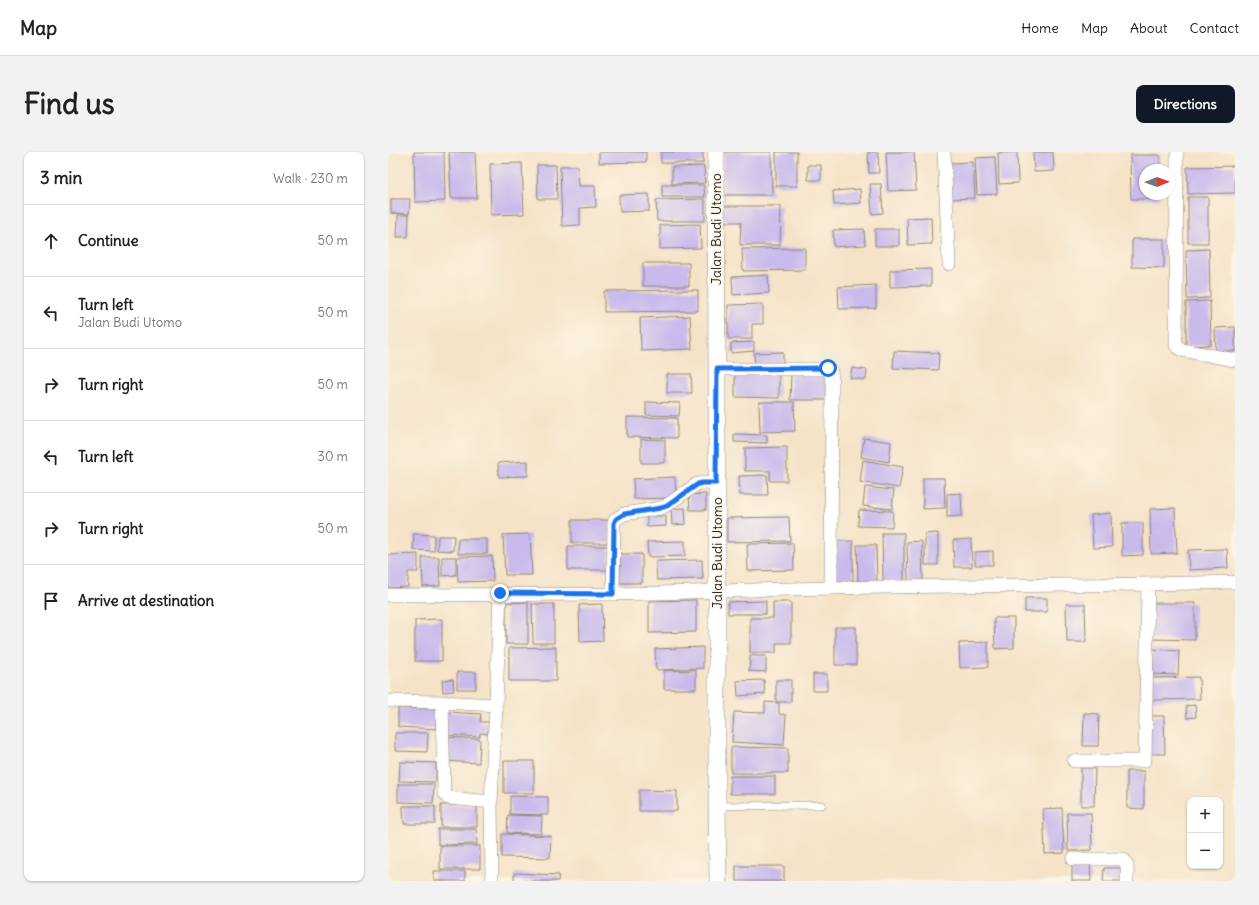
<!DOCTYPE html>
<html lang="en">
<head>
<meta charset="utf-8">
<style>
  :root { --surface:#fff; --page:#f2f2f2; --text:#222; --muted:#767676; --line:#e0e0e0; --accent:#111827 }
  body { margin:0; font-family:Delius,sans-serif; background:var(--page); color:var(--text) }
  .controls { position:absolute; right:12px; bottom:12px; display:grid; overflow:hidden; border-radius:8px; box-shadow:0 1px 3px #0004 }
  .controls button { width:36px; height:36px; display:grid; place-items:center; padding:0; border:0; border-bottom:1px solid var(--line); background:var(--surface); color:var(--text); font:20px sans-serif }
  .compass { position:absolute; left:751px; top:12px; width:36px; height:36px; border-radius:50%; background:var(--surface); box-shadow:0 1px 3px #0004; rotate:89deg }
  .stop { position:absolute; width:12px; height:12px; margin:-9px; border:3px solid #1a73e8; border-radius:50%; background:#fff }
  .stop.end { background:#1a73e8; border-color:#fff; box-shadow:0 1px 4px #0008 }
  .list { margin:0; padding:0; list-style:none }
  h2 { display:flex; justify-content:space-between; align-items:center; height:52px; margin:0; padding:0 16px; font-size:17px }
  h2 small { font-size:13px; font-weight:400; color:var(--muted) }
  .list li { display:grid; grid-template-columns:26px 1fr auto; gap:12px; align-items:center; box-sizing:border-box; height:72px; padding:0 16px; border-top:1px solid var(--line) }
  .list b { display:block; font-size:15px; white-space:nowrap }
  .list p { margin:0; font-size:13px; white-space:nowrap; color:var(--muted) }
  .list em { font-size:13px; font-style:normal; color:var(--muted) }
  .icon { flex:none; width:22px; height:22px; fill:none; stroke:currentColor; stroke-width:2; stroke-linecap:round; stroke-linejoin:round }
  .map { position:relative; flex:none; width:847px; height:729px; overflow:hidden; border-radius:8px }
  header { display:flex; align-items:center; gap:24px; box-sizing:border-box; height:56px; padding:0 20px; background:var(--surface); border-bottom:1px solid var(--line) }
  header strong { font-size:19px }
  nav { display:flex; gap:22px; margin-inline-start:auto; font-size:14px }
  .intro { display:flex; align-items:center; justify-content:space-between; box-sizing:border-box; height:96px; padding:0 24px }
  h1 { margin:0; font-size:28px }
  .button { padding:10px 18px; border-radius:8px; background:var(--accent); color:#fff; font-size:14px; font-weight:700 }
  main { display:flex; gap:24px; padding:0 24px }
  aside { flex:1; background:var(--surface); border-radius:8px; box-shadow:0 1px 3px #0004 }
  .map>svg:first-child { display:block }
  .building { fill:#cabaec }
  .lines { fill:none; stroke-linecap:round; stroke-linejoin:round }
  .service-casing { stroke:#908779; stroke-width:8 }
  .minor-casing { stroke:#908779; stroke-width:14 }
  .tertiary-casing { stroke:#908779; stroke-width:18 }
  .service { stroke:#fff; stroke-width:7 }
  .minor { stroke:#fff; stroke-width:13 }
  .tertiary { stroke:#fff; stroke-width:17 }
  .route { stroke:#1a73e8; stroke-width:5 }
  .labels { text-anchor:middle; stroke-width:3; stroke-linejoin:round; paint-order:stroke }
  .street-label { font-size:14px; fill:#2b2b2b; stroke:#fcf5e5 }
</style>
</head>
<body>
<header>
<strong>Map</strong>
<nav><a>Home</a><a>Map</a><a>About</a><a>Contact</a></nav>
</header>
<div class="intro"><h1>Find us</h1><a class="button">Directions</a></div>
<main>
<aside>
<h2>3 min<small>Walk · 230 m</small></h2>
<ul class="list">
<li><svg class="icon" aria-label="ahead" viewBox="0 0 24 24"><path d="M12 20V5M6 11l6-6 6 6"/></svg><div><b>Continue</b></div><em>50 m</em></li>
<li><svg class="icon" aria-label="left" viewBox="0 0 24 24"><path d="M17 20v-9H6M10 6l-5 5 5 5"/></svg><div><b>Turn left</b><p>Jalan Budi Utomo</p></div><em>50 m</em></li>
<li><svg class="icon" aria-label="right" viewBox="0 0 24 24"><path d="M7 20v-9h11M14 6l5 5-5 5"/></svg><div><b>Turn right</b></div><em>50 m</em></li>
<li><svg class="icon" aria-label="left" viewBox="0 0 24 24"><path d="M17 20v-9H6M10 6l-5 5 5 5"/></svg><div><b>Turn left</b></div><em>30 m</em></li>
<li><svg class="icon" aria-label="right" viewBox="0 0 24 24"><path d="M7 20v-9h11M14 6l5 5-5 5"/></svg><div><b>Turn right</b></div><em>50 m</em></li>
<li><svg class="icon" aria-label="arrive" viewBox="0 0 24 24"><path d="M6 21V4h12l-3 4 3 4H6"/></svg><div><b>Arrive at destination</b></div></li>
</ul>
</aside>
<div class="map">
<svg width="847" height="729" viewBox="0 0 847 729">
  <rect width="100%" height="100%" fill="#fcf5e5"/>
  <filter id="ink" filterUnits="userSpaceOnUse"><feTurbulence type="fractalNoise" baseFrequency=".025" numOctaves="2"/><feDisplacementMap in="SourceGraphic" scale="8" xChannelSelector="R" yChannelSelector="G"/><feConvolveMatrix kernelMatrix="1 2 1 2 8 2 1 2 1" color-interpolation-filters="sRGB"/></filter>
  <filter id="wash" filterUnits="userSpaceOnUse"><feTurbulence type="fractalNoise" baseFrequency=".012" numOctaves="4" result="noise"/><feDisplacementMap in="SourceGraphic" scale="16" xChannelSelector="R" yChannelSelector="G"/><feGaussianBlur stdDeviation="0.9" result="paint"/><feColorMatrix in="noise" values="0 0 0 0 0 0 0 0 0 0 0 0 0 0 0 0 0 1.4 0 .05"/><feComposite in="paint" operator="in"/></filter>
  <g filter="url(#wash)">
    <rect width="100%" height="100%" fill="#f4e3c7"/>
    <g id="blocks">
      <path class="building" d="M26,0h30l1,49 -30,1z
        M61,0h26l2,46h-26z
        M211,0h47v10l-47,1z
        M273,0h42v11h-42z
        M336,0h47l1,43h-49z
        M388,0h21v34h-21z
        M480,0h10l1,21h-10z
        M498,0h28l2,38 -28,1z
        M629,0l1,31 -19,1 -1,-31z
        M645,0h20l1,19 -20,1z
        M742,3h30v15h-15v24h15v5h-29z
        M607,5l2,37 -20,1 -2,-37z
        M585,10l2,36 -23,1 -2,-36z
        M134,11l2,51 -33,1 -1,-51z
        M149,13h19l1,34h-19z
        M420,13h13v15h-13z
        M172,14h18l1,20h16l1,21 -16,1v17l-18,1z
        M316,14l1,17 -33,1v-17z
        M847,14v27l-47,1 -1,-27z
        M482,32h11l2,29 -11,1z
        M274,33h42l1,12h-43z
        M472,37l1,14 -27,2 -1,-14z
        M261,42v17l-29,1 -1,-17z
        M800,45h20v46h-20z
        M3,47h19l-1,15 -18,-1z
        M317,47v22h-48l-1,-21z
        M335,54h58l-1,39h-40l1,-23h-18z
        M10,63h11l-1,22h-11z
        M543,65l1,27 -24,1 -1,-27z
        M312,72l1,24 -41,1v-24z
        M476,77l1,16 -31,2 -1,-17z
        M487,77h24v17h-24z
        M744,87h32v29l-32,-1z
        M417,96v22l-62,1 -1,-22z
        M821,97l1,49 -23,1 -1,-49z
        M255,111h46v23h-46z
        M543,117v17l-41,1v-17z
        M380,123l1,18 -36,2 -1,-18z
        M488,133v23l-37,1 -1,-22z
        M310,138v21l-94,1v-21z
        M822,149l1,44 -25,1v-44z
        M375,152v20h-11v15h-24v-34z
        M302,164l2,33 -51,2 -1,-33z
        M847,175v24h-19l-1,-23z
        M366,190v9l-23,2v-10z
        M506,199l45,2 -1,17 -45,-2z
        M395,200v12l-28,1 -1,-12z
        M464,216l15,2 -1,10 -16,-2z
        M279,222h24l1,19h-25z
        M347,222h44v24l-44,-1z
        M403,222l35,1v25h-36z
        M258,250l34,1 -1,13 -33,-1z
        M371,250h35l1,29 -35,1z
        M239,265l50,1v20l-50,-1z
        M346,282l33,1v8l-33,-1z
        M476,286l27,4 -2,20 -28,-5z
        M253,287l24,1v23h-24z
        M399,295v34h-17v-10h-25v-23z
        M475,308l40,7 -4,21 -39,-6z
        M140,309v15l-29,1 -1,-14z
        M379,323l1,20h-28l-1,-19z
        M287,325l1,21 -42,1 -1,-20z
        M535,326h21l1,30 -22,1z
        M477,335l29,3 -2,19 -29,-3z
        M573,341l1,23 -15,1v-23z
        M318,342v16h-16l-1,-15z
        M297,356l1,16 -14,1 -1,-16z
        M787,356l2,45 -26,1 -1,-45z
        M471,358l34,1 -1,16 -34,-1z
        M723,361l1,34 -19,1 -2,-33z
        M259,364h19v10l-19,1z
        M401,365l1,24 -63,1v-24z
        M184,368h38v23h-38z
        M734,371h21v32l-21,1z
        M494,381h22v48l-21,1z
        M550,381v32h-13v-31z
        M26,382l20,1v16l-21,-1z
        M142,382l2,41h-27l-2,-40z
        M50,384h16l-1,15 -16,-1z
        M70,387h29v15h-29z
        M583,387l1,28h-18l-1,-27z
        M297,389v15l-37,1 -1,-15z
        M447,389h18v42h-18z
        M534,389l1,39 -15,1 -1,-39z
        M405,391l1,27 -46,1 -1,-27z
        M469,393h19l1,36h-19z
        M180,394h41v24h-41z
        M839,397l1,19 -39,2 -1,-20z
        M605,399v14h-18v-13z
        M30,402v18h-10v15l-20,1v-33z
        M232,402h22v29h-22z
        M104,404l1,25 -35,1 -1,-25z
        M34,405h17l1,29 -17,1z
        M54,405h14v18l-14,1z
        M314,408l1,19 -46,1 -1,-19z
        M637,446h22v14h-22z
        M308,448v32l-47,1v-32z
        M378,449v13h-38v-12z
        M140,450v42h-22v-41z
        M385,450h18v41h-15v10h-26v-35h23z
        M764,451h43v37l-43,-1z
        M144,452h22v39h-21z
        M214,452l1,37 -23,1 -1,-37z
        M678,452h19l1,38h-19z
        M606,466h20v30l-19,1z
        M54,467v42h-27v-41z
        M447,475h21v38h-21z
        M600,490v25l-28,1 -1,-25z
        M168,495v34h-47v-33z
        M315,495v21l-47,2 -1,-21z
        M764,497l27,2 -1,24 -27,-1z
        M362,504h16v16l-17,-1z
        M308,518v19h-32v-18z
        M69,520h19v17h-19z
        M425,522h14v17h-14z
        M811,525l1,22 -50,1v-22z
        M65,527l1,12 -11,1 -1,-12z
        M376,528l1,14 -27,2 -1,-15z
        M388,528h15v22h-15z
        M377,550l14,1v11l7,1 -2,30 -52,-3 2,-30 31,1z
        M807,553l1,12 -9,1 -1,-12z
        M10,556l39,1 -1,20 -38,-2z
        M59,560l34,2 -1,8h9l-1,12 -8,-1v4l-34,-2z
        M696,561l15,1 -1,32h-15z
        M760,564h16l1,38h-17z
        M7,581h33l-1,19 -32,-1z
        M56,585l36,2 -1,24 -36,-2z
        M343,595l57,1v25h-57z
        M116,609h30v32h-30z
        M12,610l36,1v19l-37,-1z
        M693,616h14l-1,38h-13z
        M739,619h17v38l-17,-1z
        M342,624h45v18h-45z
        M10,632h36l-1,19 -35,-1z
        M251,638l38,1v20h-38z
        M122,644l38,1v18l-38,-1z
        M53,653h36v22h-36z
        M15,654h32v18h-31z
        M674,656l2,45 -19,1 -2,-45z
        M679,661h24l1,37 -24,1z
        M120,663l34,1 -1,18 -34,-1z
        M50,677h38l1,15 -39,1z
        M114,682l49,2 -1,22 -48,-1z
        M52,694h40v23h-40z
        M702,711l1,18h-19v-17z
        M348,714h48v15h-48z
        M716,716h19v13h-20z
        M46,719h31v10h-31z
        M126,721l45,2 -1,6h-44z"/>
    </g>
  </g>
  <g filter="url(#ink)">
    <use href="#blocks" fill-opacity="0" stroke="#908779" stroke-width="1"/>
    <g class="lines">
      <g class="service-casing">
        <path id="service" d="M329,654l105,-1"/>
      </g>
      <g class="minor-casing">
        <path id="minor" d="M556,0l5,112
          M789,0l-1,193 6,5 53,10
          M329,217h111l3,2 1,13 -1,204
          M225,442l1,-71 2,-4 8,-5 37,-6 6,-3 30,-21 5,-1h14
          M0,443c75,-1 150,0 226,-1 73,-1 147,-5 221,-6 133,-3 267,-2 400,-6
          M0,549l54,1 54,3
          M54,550l2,91 4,5 43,4
          M686,609h68l3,-1 3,-176
          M685,707h50c6,5 4,15 4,22
          M104,729l-1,-79 5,-97 4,-112"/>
      </g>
      <g class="tertiary-casing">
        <path id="tertiary" d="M328,0l1,217v437l1,75"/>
      </g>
      <use href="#service" class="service"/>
      <use href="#minor" class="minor"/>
      <use href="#tertiary" class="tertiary"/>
    </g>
  </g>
  <g class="lines" filter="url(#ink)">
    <path class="route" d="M112,441l113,1 1,-71 2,-4 8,-5 37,-6 6,-2 31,-22 4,-1h14l1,-114 111,-1"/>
  </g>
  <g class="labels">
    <g class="street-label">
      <text transform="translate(328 77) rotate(-90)" y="5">Jalan Budi Utomo</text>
      <text transform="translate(329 401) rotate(-90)" y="5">Jalan Budi Utomo</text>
    </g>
  </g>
</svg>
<div class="controls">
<button>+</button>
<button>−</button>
</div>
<svg class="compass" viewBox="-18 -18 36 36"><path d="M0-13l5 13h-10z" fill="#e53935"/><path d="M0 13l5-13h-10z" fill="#767676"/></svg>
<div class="stop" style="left:440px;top:216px"></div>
<div class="stop end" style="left:112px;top:441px"></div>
</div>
</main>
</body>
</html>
